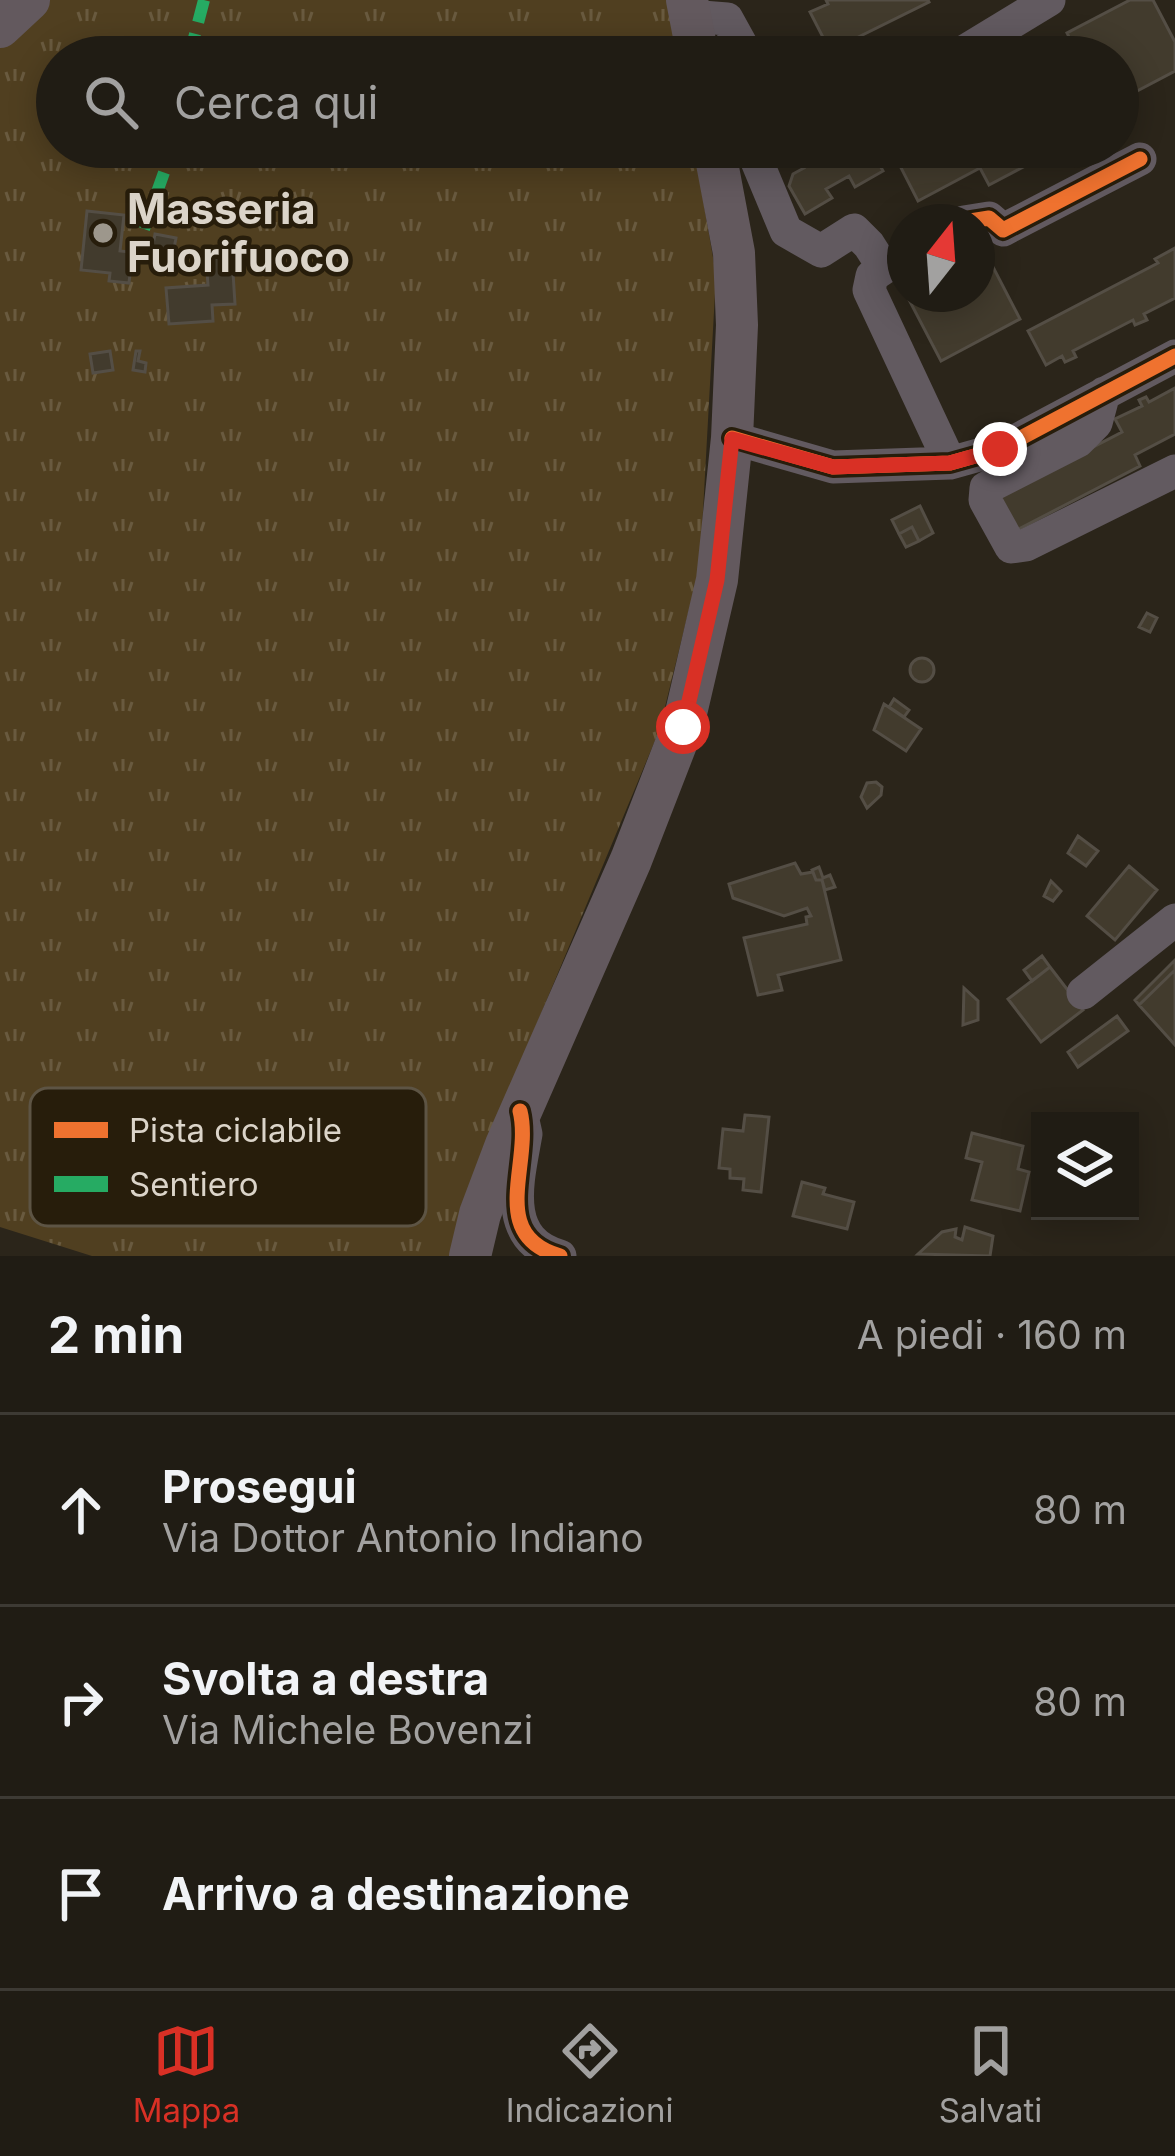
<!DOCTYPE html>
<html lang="it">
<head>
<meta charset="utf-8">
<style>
  :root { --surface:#201c14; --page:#28251d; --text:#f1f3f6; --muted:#a2a1a0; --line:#3d3a34; --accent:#d93025 }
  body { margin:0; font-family:Inter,sans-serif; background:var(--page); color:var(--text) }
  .controls { position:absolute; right:36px; bottom:36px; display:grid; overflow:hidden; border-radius:0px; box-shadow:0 6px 30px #0003 }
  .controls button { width:108px; height:108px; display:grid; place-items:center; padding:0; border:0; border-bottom:3px solid var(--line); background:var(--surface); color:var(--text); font:60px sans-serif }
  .compass { position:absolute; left:887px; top:204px; width:108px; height:108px; border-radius:50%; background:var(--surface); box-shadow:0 6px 30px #0003; rotate:17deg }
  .stop { position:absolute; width:36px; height:36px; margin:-27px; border:9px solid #d93025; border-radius:50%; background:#fff }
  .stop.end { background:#d93025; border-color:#fff; box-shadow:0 3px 12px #0008 }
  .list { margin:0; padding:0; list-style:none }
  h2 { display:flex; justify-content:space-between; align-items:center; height:156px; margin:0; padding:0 48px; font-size:51px }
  h2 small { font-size:39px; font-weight:400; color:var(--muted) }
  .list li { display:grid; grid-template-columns:78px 1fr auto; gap:36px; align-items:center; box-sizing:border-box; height:192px; padding:0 48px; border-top:3px solid var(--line) }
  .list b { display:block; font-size:45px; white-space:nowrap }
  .list p { margin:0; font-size:39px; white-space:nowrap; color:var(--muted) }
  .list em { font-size:39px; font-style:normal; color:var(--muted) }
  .icon { flex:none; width:66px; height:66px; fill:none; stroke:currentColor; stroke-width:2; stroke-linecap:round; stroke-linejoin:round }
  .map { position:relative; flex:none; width:1175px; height:1256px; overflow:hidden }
  .search { position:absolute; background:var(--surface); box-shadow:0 6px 30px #0003; left:36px; right:36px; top:36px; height:132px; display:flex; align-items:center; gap:30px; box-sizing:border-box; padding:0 42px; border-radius:66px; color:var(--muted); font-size:45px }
  .sheet { height:732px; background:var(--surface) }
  nav { display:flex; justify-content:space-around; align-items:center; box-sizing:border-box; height:168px; border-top:3px solid var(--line); background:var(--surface); font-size:33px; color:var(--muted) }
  nav a { display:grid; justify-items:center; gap:6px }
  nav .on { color:var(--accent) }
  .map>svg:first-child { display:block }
  .grass { fill:url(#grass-tufts) }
  .building { fill:#423b2d; stroke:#544e45; stroke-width:3 }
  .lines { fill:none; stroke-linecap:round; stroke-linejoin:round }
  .minor { stroke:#625a60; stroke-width:33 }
  .major { stroke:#63595e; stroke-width:42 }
  .quiet { stroke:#26ab63; stroke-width:12; stroke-dasharray:24 12; stroke-linecap:butt }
  .cycleway-casing { stroke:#271d0b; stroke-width:22 }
  .cycleway { stroke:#ef722f; stroke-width:15 }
  .route { stroke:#d93025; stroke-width:15 }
  .poi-dot { fill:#9d978c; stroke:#271d0b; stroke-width:4.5 }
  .labels { text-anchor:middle; stroke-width:9; stroke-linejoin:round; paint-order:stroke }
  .poi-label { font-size:42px; font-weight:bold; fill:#dbd4c9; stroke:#271d0b; text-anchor:start }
  .key { fill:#271d0b; stroke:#5d5444; stroke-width:3 }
  .key-label { font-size:33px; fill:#dbd4c9 }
</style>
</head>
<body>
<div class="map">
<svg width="1175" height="1256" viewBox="0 0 1175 1256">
  <defs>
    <pattern id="grass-tufts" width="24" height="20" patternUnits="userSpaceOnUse" patternTransform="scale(3)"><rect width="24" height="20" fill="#503f20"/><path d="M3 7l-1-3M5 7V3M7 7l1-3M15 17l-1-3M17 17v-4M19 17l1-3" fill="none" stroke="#695a3f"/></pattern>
  </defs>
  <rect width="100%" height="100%" fill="#2b251a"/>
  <path class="grass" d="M48,0h622l10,57h-623v90h637l22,128 -16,290 -41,166 -190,455 -15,70h-362l-92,-29v-1184z"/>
  <path class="building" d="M826,0h102l1,2 -99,49 -20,-39 18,-8z
    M1130,0h23l22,42v29l-57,30v-44h-39l-12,-24z
    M768,147h102l13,24 -28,16 -6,-11 -23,13 6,9 -27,16 -16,-28 4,-12 11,-6 -5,-9 -11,6 -12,-4z
    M922,147l48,1 114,-1 -28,14 -4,-9 -63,33 -9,-17 -62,33 -21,-41z
    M87,211l37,4 -4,36 20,2 -3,21h-7l-1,9 -20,-2 1,-8 -29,-3z
    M155,234l21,4 -5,26 -8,-1 1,-6 -13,-2z
    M978,238l42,81 -79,42 -35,-67h71z
    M1175,248v50l-31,16 3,6 -12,5 -2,-5 -60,31 3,6 -11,5 -3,-6 -16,9 -18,-34 130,-68 -3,-4z
    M232,257l3,47 -23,1 1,16 -44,3 -3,-36 42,-3 -2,-27z
    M110,351l3,19 -20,3 -3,-19z
    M136,351h4l-2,10 8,2 -1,9 -12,-2z
    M1175,388v46l-40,21 5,11 -125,65 -18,-34 125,-65 -7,-13 27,-13 -3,-6 7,-3 3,5z
    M920,506l13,27 -14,8 -7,-14 -13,7 -7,-14z
    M912,527l7,14 -13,6 -7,-13z
    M1147,613l10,5 -7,14 -11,-5z
    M910 670a12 12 0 1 1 24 0a12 12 0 1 1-24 0Z
    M894,699l15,11 -5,7 -15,-10z
    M884,704l37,25 -15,22 -32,-21z
    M876,782l6,5 -1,8 -14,13 -6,-11 6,-14z
    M1078,836l20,15 -12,15 -18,-13z
    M795,863l6,11 12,-2 3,8h6l19,80 -63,15 4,15 -24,5 -14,-57 63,-14 -1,-7 5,-1 -4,-8 -23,8 -51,-18 -4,-14z
    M1129,866l28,24 -42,50 -28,-24z
    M819,867l4,11 7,-3 5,12 -10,3 -3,-10h-6l-4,-10z
    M1051,881l10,10 -8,10 -9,-5z
    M1042,956l8,11 -18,14 -8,-11z
    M1175,960v10l-36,35 -4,-5z
    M1050,967l33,43 -42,32 -33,-43z
    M1175,970v75l-36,-40z
    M964,988l14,13v19l-15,5z
    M1117,1016l11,15 -50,36 -10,-15z
    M745,1115l24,2 -8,75 -18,-2 1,-11 -14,-1v-9l-11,-1 4,-39 20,2z
    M972,1133l51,13 -5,23 11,3 -9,39 -48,-11 10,-38 -16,-4z
    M802,1182l23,6 -2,6 31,8 -7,27 -54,-13z
    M965,1227l28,9 -3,20 -72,-2 24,-22 14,-3 -1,8 7,3z"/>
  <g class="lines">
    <path class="minor" d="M690,16l37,3 21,38
      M955,57l94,-57
      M751,147l35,84 35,20 33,-21 15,15 14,22
      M964,222l25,-4 14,12 137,-71
      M905,254l-33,22 -3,14 81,173
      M1104,393l-8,30 -18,18 -92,47 -1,12 26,47 15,-2 149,-74
      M732,438l101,29 117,-4 50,-14 175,-93
      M1083,993l92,-73
      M524,1125l2,9c-8,46 -25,105 34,122"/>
    <path class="major" d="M687,0l11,57
      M0,27l29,-27
      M470,1256l10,-42 26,-69 125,-285 52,-134 34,-146 15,-142 5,-113 -3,-72 -20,-106"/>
    <path class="quiet" d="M189,57l15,-57
      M144,229l29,-82"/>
    <g class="cycleway-casing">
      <path id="cycleway" d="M964,222l25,-4 14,12 137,-71
        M732,438l101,29 117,-4 50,-14 175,-93
        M520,1111c13,52 -34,124 40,145"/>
    </g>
    <use href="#cycleway" class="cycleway"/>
  </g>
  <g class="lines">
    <path class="route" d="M683,727l34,-147 15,-141 101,28 117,-4 50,-14"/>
  </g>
  <circle class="poi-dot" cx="103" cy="233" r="12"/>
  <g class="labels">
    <g class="poi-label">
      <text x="127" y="224">Masseria<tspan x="127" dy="48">Fuorifuoco</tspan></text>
    </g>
  </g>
  <rect x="30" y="1088" width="396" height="138" rx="18" class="key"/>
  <rect x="54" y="1122" width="54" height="16" fill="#ef722f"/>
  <rect x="54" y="1176" width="54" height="16" fill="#26ab63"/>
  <g class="key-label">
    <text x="129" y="1142">Pista ciclabile</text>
    <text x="129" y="1196">Sentiero</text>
  </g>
</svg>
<div class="controls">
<button><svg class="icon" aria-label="layers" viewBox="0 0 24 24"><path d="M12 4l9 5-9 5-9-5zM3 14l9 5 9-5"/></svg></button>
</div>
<svg class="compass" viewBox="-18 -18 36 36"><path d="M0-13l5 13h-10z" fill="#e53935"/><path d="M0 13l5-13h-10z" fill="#a2a1a0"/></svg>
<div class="stop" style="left:683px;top:727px"></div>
<div class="stop end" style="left:1000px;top:449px"></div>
<div class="search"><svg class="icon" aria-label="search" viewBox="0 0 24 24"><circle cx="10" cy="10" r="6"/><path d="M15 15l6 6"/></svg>Cerca qui</div>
</div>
<section class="sheet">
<h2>2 min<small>A piedi · 160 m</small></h2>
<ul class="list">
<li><svg class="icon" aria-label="ahead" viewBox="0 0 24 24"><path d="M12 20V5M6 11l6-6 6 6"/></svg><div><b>Prosegui</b><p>Via Dottor Antonio Indiano</p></div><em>80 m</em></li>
<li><svg class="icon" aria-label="right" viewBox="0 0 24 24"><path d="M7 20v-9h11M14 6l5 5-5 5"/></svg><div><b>Svolta a destra</b><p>Via Michele Bovenzi</p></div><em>80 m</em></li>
<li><svg class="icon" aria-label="arrive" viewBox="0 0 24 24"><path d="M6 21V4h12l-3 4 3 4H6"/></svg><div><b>Arrivo a destinazione</b></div></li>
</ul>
</section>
<nav>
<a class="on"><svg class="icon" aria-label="map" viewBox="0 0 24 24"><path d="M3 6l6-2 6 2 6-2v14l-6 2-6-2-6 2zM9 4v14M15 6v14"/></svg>Mappa</a>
<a><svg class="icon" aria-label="directions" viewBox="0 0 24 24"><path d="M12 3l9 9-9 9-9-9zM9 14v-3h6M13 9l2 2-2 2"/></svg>Indicazioni</a>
<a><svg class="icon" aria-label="saved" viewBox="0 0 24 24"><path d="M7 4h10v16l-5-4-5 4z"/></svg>Salvati</a>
</nav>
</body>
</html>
